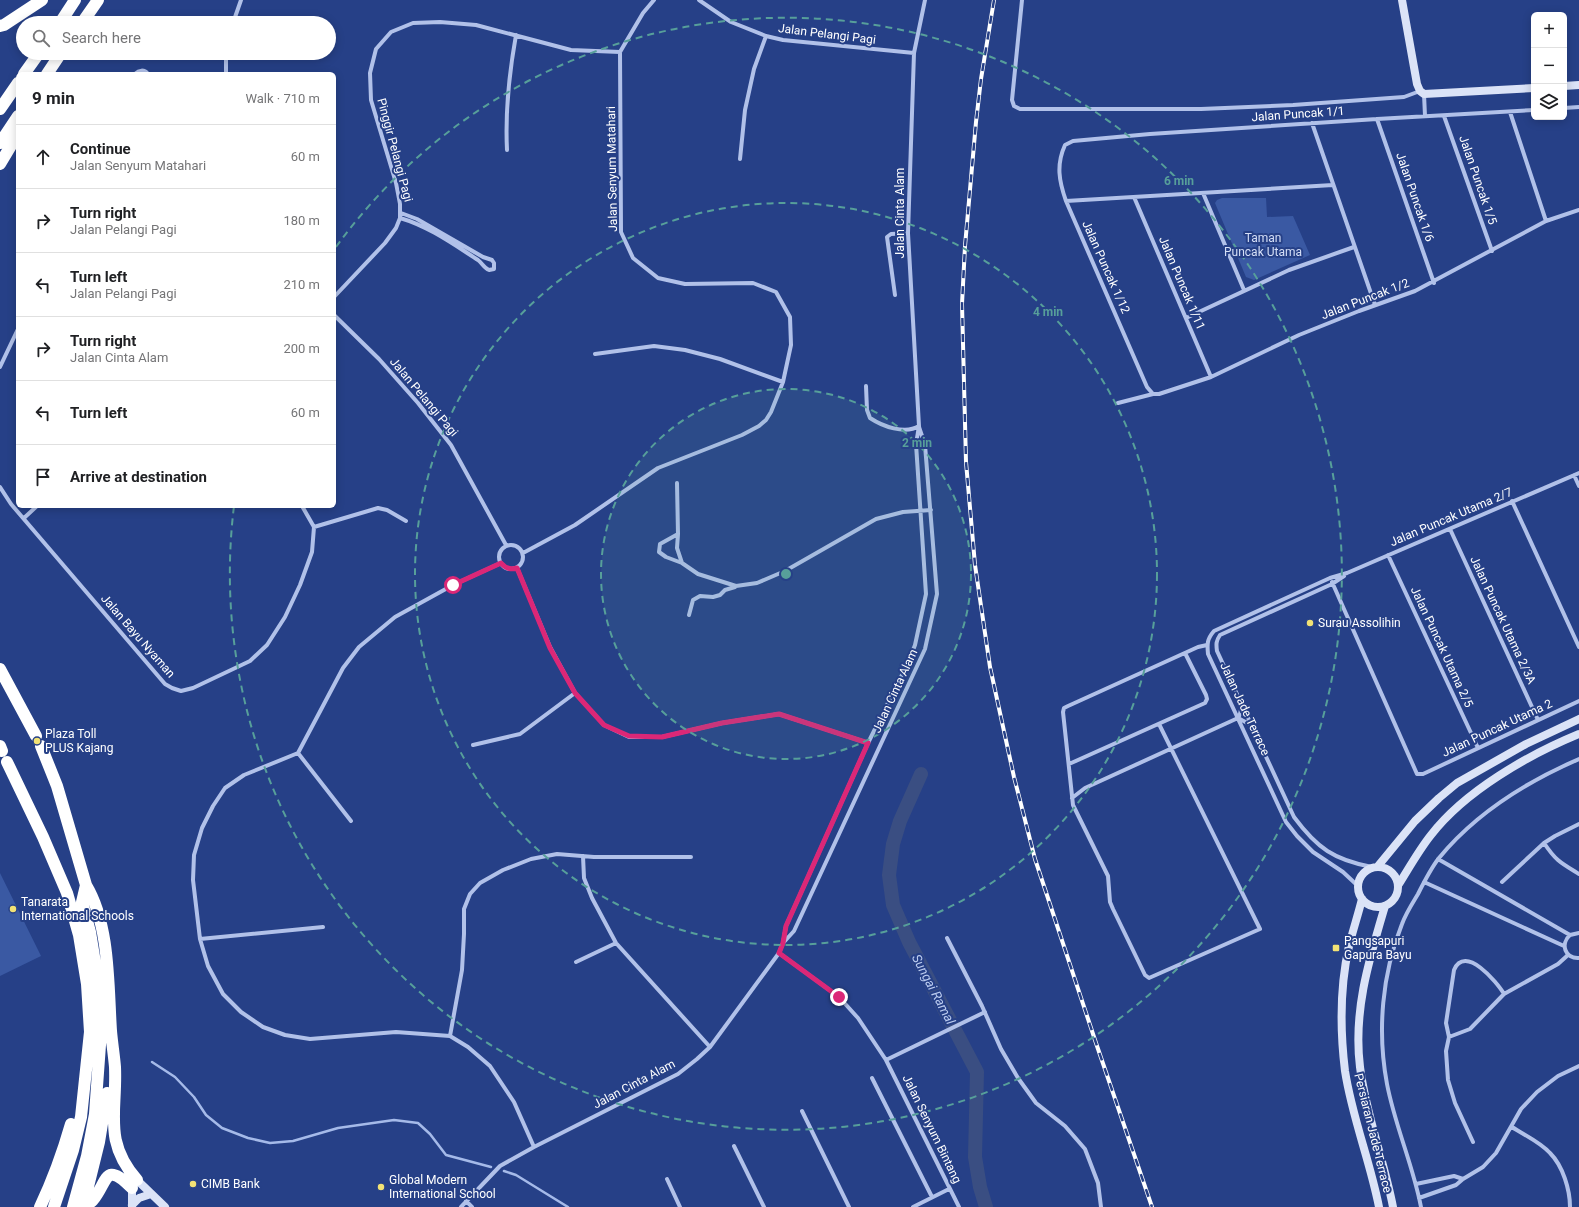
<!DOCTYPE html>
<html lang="en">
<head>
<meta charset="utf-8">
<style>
  :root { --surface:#fff; --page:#f6f6f6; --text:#202124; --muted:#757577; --line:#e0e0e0 }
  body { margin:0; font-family:Roboto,sans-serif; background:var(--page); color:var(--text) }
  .controls { position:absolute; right:12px; top:12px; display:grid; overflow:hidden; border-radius:6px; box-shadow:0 2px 10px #0003 }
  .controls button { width:36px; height:36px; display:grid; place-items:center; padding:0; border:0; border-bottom:1px solid var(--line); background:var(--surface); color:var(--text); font:20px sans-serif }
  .stop { position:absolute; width:12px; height:12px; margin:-9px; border:3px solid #db2777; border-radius:50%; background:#fff }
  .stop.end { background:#db2777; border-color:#fff; box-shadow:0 1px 4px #0008 }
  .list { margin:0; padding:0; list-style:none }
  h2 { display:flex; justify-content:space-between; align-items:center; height:52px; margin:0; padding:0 16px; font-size:17px }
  h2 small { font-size:13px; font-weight:400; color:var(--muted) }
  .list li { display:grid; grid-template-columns:26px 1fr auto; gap:12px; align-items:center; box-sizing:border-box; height:64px; padding:0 16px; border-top:1px solid var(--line) }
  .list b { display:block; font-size:15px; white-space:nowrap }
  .list p { margin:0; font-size:13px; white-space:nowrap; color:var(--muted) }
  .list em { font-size:13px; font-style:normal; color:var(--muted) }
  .icon { flex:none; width:22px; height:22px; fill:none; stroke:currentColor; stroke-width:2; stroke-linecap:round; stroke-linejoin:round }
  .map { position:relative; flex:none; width:1579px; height:1207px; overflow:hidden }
  .search { position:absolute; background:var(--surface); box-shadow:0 2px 10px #0003; left:16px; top:16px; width:320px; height:44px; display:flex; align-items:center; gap:10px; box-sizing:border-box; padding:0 14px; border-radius:22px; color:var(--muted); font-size:15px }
  .panel { position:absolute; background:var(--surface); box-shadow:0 2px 10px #0003; left:16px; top:72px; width:320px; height:436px; border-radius:6px }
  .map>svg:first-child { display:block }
  .green { fill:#3a59a3 }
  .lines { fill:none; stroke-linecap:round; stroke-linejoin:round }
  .stream { stroke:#a5bae9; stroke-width:2.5 }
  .river { stroke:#3a4e82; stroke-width:14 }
  .street { stroke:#b1c1e9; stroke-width:4 }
  .secondary { stroke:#dbe3f7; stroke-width:8 }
  .highway { stroke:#fff; stroke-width:12 }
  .rail-casing { stroke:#fff; stroke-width:4 }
  .rail { stroke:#264087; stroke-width:2.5; stroke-dasharray:8; stroke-linecap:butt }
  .route { stroke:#db2777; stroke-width:5 }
  .ring { fill:none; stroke:#579f9a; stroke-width:2; stroke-dasharray:7 5 }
  .poi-dot { fill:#f2e275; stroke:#264087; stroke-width:1.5 }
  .labels { text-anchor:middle; stroke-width:4; stroke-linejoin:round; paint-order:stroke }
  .street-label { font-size:12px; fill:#fff; stroke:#264087 }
  .park-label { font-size:12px; fill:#d5dff7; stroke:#264087 }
  .poi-label { font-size:12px; fill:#fff; stroke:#264087; text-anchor:start }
  .water-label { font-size:13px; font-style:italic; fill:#bcccf0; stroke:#264087 }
  .centre { fill:#579f9a; stroke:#264087; stroke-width:2 }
  .ring-label { font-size:12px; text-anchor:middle; font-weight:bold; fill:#579f9a; stroke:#264087; stroke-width:4; stroke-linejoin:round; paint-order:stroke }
</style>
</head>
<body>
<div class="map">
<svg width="1579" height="1207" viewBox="0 0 1579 1207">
  <rect width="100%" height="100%" fill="#264087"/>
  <path class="green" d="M1222,198h44l1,19 26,-1 17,39 -56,25 -8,-3 -31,-74 2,-3z
    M0,873l41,83 -41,20z"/>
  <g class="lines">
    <path class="stream" d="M152,1062l23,15 19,20 12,18 16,13 26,10 22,5 23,-2 45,-13 56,-8 24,3 12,11 16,21 45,12
      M504,1171l12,4 52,32"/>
    <path class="river" d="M921,774l-21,47 -7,23 -4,31 4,30 16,37 68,130 -2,85 5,30 6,20"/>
    <path class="street" d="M699,0l32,22 35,14 17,4 131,13
      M1022,0l-10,100 2,6 6,3h181l92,-4 111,-8 16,-6
      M233,23l8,-23
      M135,74c4,-4 9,-5 13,0
      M226,74v-21
      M1424,94l1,22
      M1564,108l15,-1
      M1510,112l36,109
      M1444,116l48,135
      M1377,119l57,164
      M1312,123l63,182
      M507,150c-2,-40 2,-76 9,-115
      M740,159l5,-49 9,-41 12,-33
      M1203,193l41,97
      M1134,197l77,180
      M1066,201l267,-16
      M400,218c28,8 53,26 78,42 4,3 6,8 11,10l5,-1v-6l-2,-3 -9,-3 -66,-38 -16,-6
      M895,295l-8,-58 4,-3 17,-1
      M334,297l51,-54 11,-15 4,-10v-14l-4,-21 -25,-83 -1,-27 6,-24 15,-17 22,-9 27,-1 36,3 95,25 49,2
      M334,315l45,44 39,44 33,42 55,100
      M1186,318l103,-48 65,-23
      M595,354l59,-8 31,4 35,9 63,23
      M0,367l18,-38
      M866,386l1,24 3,8c12,8 35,17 49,8
      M1153,394l-6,-7 -81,-186c-7,-20 -10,-36 -1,-56l8,-4 77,-7 227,-15 157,-9
      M1118,403l35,-9h6l52,-17 88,-42 60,-24 56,-20 131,-70 33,-11
      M1574,475l5,11
      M677,483l1,51 -1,14 5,15 16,11 38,12 21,-3 28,-12 91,-52 27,-7 28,-2
      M0,487l11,17 154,180 7,4 9,3 12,-3 57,-27 17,-16 18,-28 15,-32 12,-33 2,-25 -12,-21
      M1512,501l67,146
      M24,518l13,-12
      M314,527l64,-19 9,2 19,11
      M1450,529l88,191
      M678,534l-18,10 -1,8 7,5 16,6
      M499 557a12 12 0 1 1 24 0a12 12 0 1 1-24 0Z
      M523,553l52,-28 83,-57 84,-33 17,-9 7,-6 5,-8 12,-30 8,-37 -1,-28 -14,-25 -23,-9 -68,1 -27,-6 -25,-20 -12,-26 -1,-180 23,-39 11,-13
      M1388,555l90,193
      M501,563l-48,22 -58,32 -36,30 -16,21 -45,85 -54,22 -19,13 -12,18 -11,22 -8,27 -1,25 7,59 8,27 15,28 18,18 22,15 22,8 25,4 86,-7 54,4 18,11 22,19 24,36 20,45
      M517,568l33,79 25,46 29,32 25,12h33l60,-14 57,-9 89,29
      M1344,576l-12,8 -112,51c-4,6 -4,9 -3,16l77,166c23,31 40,43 78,50
      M1332,582l85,192h6l156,-73
      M689,615l4,-15 7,-4 13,1 7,-2 5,-5 10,-3
      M1238,718l13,7
      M1159,724l101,205 -111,49 -4,-3 -32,-66 -3,-7 -2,-26 -35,-71 -10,-93 1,-4 4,-2 130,-59 9,-2
      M473,745l47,-11 55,-41
      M298,753l53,68
      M1069,764l136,-61 2,-4 -1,-4 -21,-42
      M1072,798l13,-10 153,-70 2,-4 2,-9
      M1544,843c12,18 17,20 35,31
      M583,856l1,22 8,20 24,45 94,104
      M1438,859l132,76
      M1424,882l140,64
      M1502,882l42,-39 11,-7 24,-12
      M1358,886l-15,-14 -30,-20 -16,-16 -11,-14 -78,-168c-1,-10 -1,-15 6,-23l116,-53 17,-5 232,-100
      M1579,933l-9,2c-10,9 -5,24 9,23
      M947,938l35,68 19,43 17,29 18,25 29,23 20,23 13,34 3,24
      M200,939l123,-12
      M783,943l11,-12 131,-282 12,-55 -12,-149 -6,-18
      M779,953l60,44 19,21 28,42 99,-48
      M576,962l40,-19
      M450,1036l12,-66 2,-36v-25l6,-15 10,-11 23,-13 28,-11 26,-5 37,3h97
      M1449,1037l21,-8 34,-35 54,-30 10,-9
      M886,1060l73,147
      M872,1078l60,119
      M802,1111l47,96
      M1512,1127c12,8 28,15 38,26 13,13 20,37 20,54
      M1473,1142l-18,-39 -7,-23 -2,-29 3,-14 -3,-14 8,-53c11,-26 43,12 50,24
      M734,1146l30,61
      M667,1179l13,28
      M1416,1184l38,-8 9,3
      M1419,1198l37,-13 7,-6 20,-12 13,-14 25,-44 16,-17 21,-16 21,-10
      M466,1201l6,6
      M461,1207l39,-41 34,-19 144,-73 19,-15 13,-12 69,-94 4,-10 3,-17 82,-183 40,-80 7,-18 11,-51 -10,-150 3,-18 -11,-193 6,-180 11,-53
      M913,1207l36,-18
      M1421,1207c-8,-42 -26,-81 -34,-123 -10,-53 -5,-110 15,-160 4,-11 10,-20 16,-30 6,-12 13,-26 21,-36 37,-45 87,-76 140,-99"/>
    <path class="secondary" d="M1402,0l15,84 3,7 4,3 110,-6
      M1564,86l15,-1
      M1378,866l37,-45 24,-23 18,-15 69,-39 53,-25
      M1358 887a20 20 0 1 1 40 0a20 20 0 1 1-40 0Z
      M1399,884c10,-16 20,-34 32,-49 34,-44 97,-80 148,-101
      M1362,899c-4,16 -9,31 -13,47 -9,40 -9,84 -4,125 7,46 25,90 34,136
      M1385,906c-16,54 -32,105 -25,161 6,48 24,93 33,140
      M132,1205l7,-7 12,-4
      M132,1207v-19l5,-8 28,27"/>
    <path class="highway" d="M60,23l15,-23
      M82,23l16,-23
      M0,26l4,-1 38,-25
      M24,74l15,-21
      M47,74l14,-21
      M0,109l18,-26
      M0,143l18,-27
      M0,164l18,-30
      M0,669l36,67
      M0,746l2,5
      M41,746l16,40 29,99c24,40 22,100 25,146 1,12 3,24 4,36 2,46 -12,74 22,113
      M7,762l36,75 24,56 12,42 8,49 3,48 -9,85 -8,33 -19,57
      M40,1207c13,-27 23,-55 31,-83
      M73,1207l14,-51 8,-42 6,-83 -3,-50 -8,-49 -8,-30 4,-17
      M83,1207l16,-65 8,-49
      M83,1207c4,-2 7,-4 10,-7 15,-18 11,-40 39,-12"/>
    <g class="rail-casing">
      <path id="rail" d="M994,0l-13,79 -5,43 -11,124 -3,58 4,158 9,103 15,102 24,110 21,82 61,184 56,164"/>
    </g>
    <use href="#rail" class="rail"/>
  </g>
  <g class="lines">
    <path class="route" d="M453,585l48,-22c4,5 9,7 16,5l33,80 25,45 29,32 25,11 33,1 60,-14 57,-9 89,29 -82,183 -3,17 -4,10 60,44"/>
  </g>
  <circle cx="786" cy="574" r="185" fill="#579f9a" fill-opacity=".12"/>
  <g class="ring">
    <circle cx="786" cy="574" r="185"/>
    <circle cx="786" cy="574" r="371"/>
    <path d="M336 247A556 556 0 1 1 234 506"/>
  </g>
  <g class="poi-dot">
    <circle cx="1310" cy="623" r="4"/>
    <circle cx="37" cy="741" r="4"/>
    <circle cx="13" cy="909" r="4"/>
    <rect x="1332" y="944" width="8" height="8" rx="2"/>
    <circle cx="193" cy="1184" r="4"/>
    <circle cx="381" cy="1187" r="4"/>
  </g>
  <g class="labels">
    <g class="street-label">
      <text transform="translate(827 34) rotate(7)" y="4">Jalan Pelangi Pagi</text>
      <text transform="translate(1298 114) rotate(-4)" y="4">Jalan Puncak 1/1</text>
      <text transform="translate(395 150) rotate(75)" y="4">Pinggir Pelangi Pagi</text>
      <text transform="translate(612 169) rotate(-91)" y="4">Jalan Senyum Matahari</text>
      <text transform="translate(1478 180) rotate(71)" y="4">Jalan Puncak 1/5</text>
      <text transform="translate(1415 197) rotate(71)" y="4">Jalan Puncak 1/6</text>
      <text transform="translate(900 213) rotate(-90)" y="4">Jalan Cinta Alam</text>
      <text transform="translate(1106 267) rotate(66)" y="4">Jalan Puncak 1/12</text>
      <text transform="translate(1182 283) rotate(67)" y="4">Jalan Puncak 1/11</text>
      <text transform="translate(1365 299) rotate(-21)" y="4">Jalan Puncak 1/2</text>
      <text transform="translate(424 397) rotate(50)" y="4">Jalan Pelangi Pagi</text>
      <text transform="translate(1451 517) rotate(-23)" y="4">Jalan Puncak Utama 2/7</text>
      <text transform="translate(1503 620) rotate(65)" y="4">Jalan Puncak Utama 2/3A</text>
      <text transform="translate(138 636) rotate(49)" y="4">Jalan Bayu Nyaman</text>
      <text transform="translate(1442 647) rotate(65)" y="4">Jalan Puncak Utama 2/5</text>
      <text transform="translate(895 691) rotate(-65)" y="4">Jalan Cinta Alam</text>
      <text transform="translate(1245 709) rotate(65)" y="4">Jalan Jade Terrace</text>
      <text transform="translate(1497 728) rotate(-25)" y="4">Jalan Puncak Utama 2</text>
      <text transform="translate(634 1084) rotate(-28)" y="4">Jalan Cinta Alam</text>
      <text transform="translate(932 1129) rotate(64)" y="4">Jalan Senyum Bintang</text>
      <text transform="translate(1373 1133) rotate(76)" y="4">Persiaran Jade Terrace</text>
    </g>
    <g class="park-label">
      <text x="1263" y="242">Taman<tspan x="1263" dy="14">Puncak Utama</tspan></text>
    </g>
    <g class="poi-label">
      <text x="1318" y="627">Surau Assolihin</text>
      <text x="45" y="738">Plaza Toll<tspan x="45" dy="14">PLUS Kajang</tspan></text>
      <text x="21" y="906">Tanarata<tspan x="21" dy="14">International Schools</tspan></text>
      <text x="1344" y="945">Pangsapuri<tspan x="1344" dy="14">Gapura Bayu</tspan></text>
      <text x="389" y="1184">Global Modern<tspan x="389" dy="14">International School</tspan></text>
      <text x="201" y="1188">CIMB Bank</text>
    </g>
    <g class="water-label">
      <text transform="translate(934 989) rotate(62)" y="5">Sungai Ramal</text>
    </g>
  </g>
  <circle cx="786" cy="574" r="6" class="centre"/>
  <g class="ring-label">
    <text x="1179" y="185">6 min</text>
    <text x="1048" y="316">4 min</text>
    <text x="917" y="447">2 min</text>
  </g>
</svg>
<div class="controls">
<button>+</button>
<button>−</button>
<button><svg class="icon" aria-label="layers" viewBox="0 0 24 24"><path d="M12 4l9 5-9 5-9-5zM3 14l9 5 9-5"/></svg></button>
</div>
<div class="stop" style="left:453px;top:585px"></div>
<div class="stop end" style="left:839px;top:997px"></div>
<div class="search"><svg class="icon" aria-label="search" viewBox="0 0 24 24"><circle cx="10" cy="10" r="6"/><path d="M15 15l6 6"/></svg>Search here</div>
<section class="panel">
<h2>9 min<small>Walk · 710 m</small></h2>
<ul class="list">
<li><svg class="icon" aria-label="ahead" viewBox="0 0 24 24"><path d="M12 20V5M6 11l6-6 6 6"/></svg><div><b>Continue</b><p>Jalan Senyum Matahari</p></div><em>60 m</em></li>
<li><svg class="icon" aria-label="right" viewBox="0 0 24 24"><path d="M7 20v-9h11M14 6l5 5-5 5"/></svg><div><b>Turn right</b><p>Jalan Pelangi Pagi</p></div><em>180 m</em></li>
<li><svg class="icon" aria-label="left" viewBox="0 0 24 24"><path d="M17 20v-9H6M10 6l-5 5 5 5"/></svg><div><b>Turn left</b><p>Jalan Pelangi Pagi</p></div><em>210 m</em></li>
<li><svg class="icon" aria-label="right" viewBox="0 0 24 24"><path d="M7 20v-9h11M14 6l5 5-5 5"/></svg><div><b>Turn right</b><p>Jalan Cinta Alam</p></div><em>200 m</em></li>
<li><svg class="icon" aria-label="left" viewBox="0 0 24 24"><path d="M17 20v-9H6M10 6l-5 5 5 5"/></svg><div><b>Turn left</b></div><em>60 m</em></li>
<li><svg class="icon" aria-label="arrive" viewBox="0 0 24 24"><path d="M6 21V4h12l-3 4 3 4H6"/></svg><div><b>Arrive at destination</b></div></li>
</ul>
</section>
</div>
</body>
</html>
